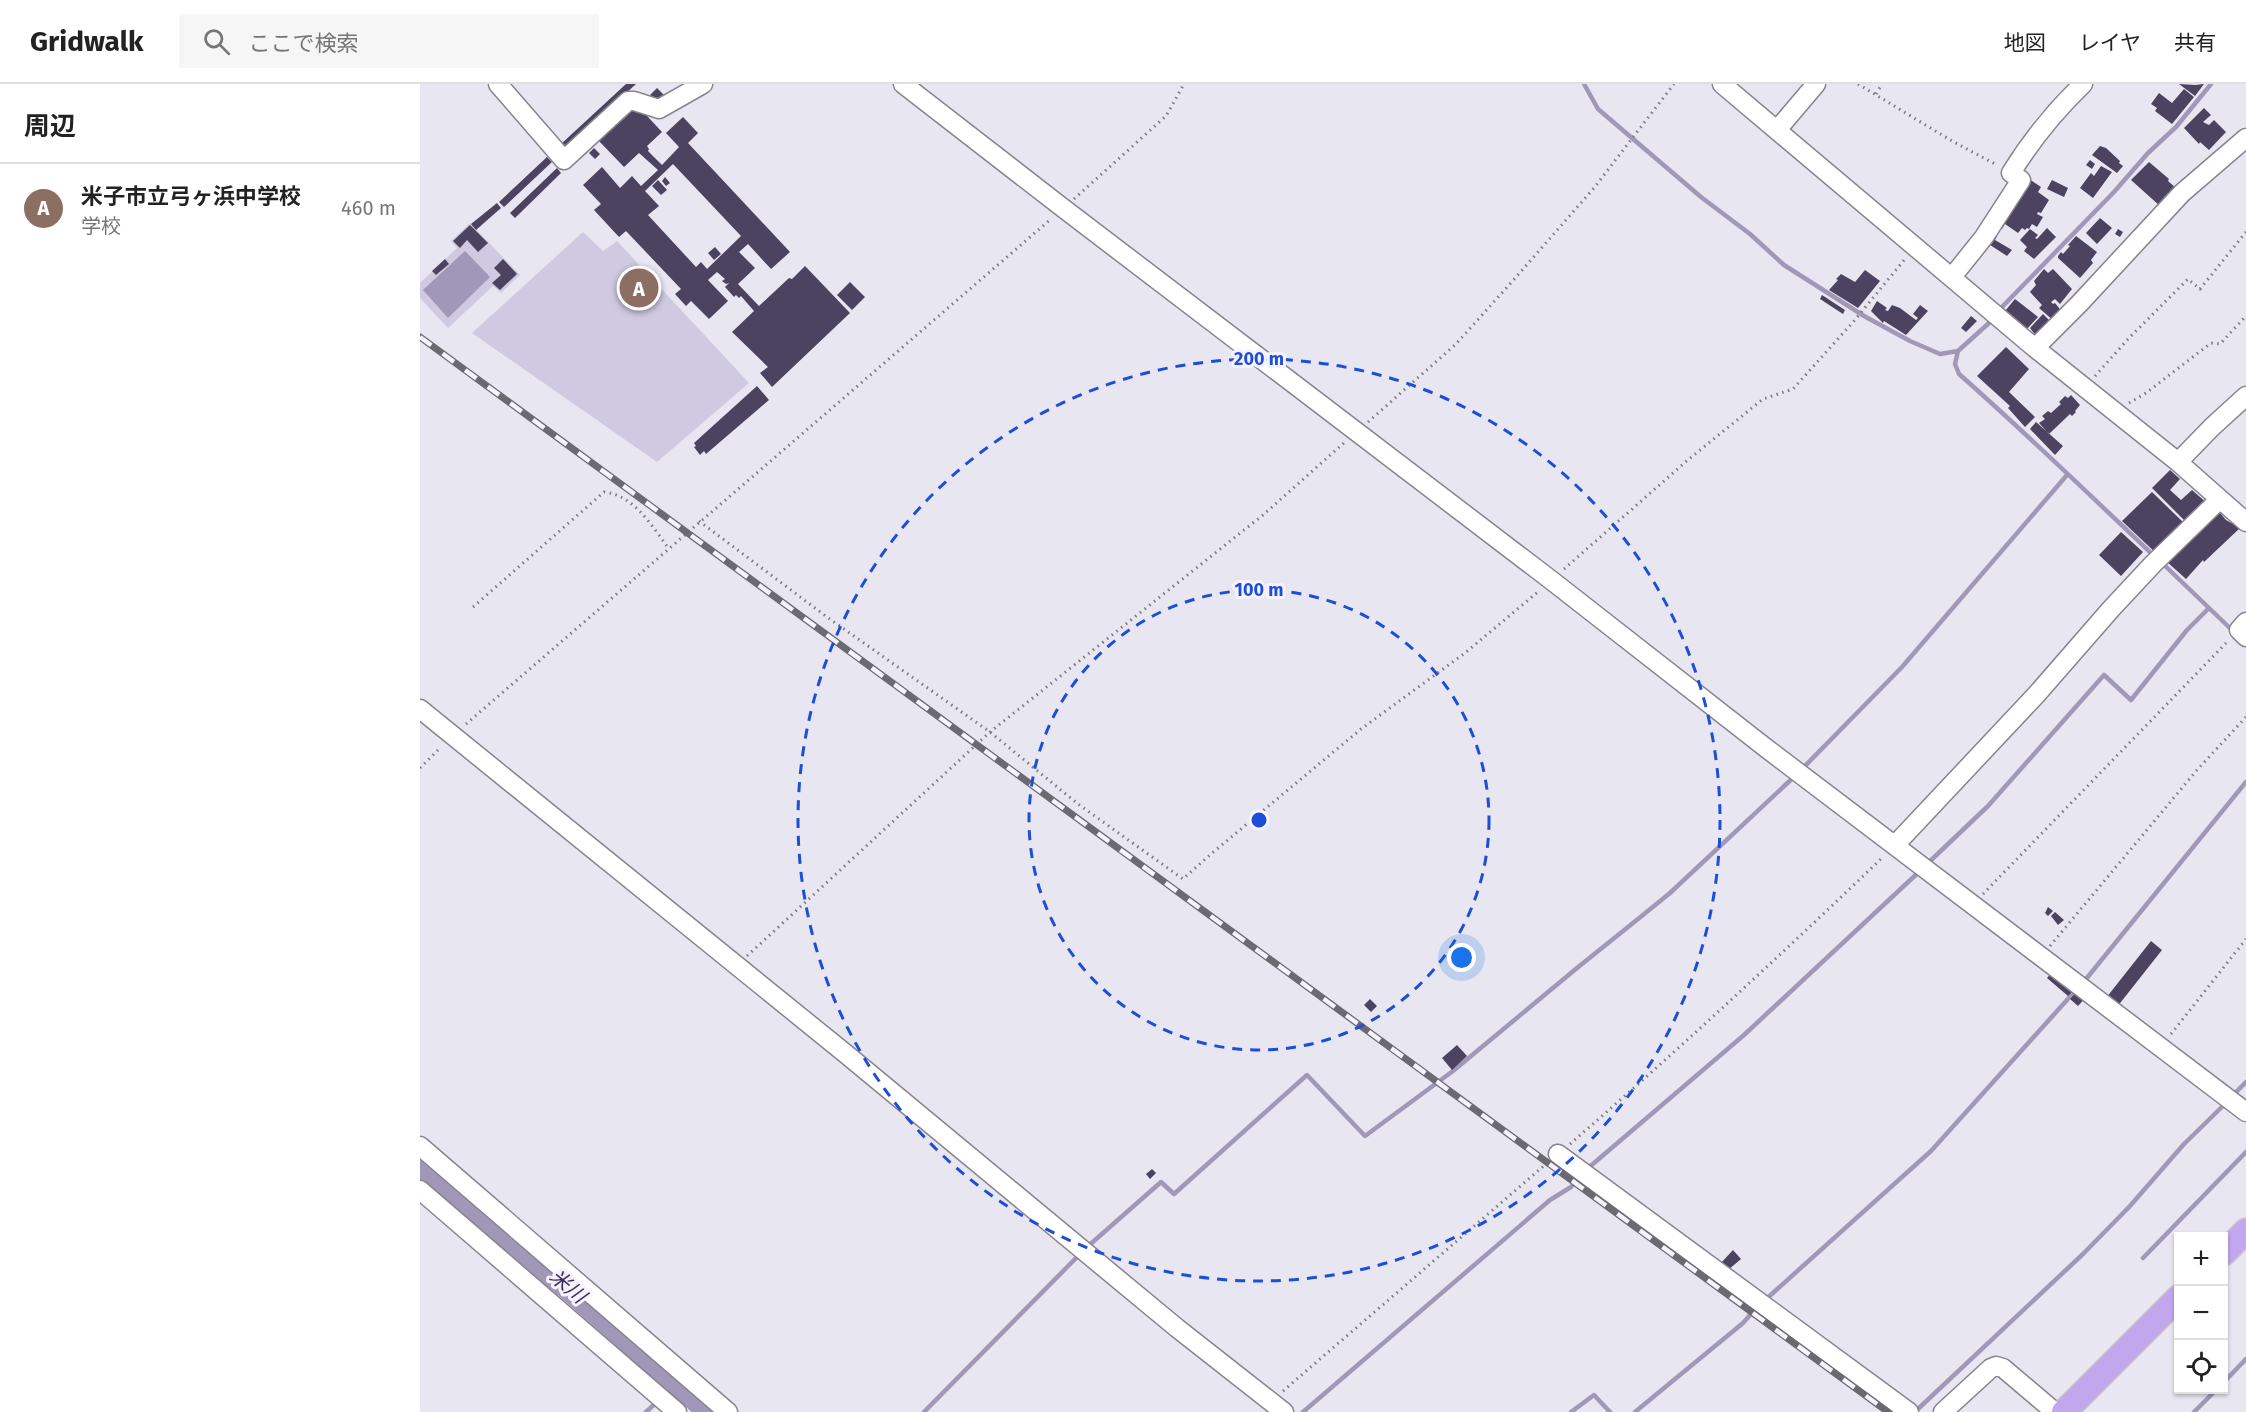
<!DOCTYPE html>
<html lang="ja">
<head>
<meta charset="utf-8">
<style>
  :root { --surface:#fff; --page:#f6f6f6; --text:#222; --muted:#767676; --line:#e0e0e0; --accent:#d93025 }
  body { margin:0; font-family:"Fira Sans","Noto Sans JP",sans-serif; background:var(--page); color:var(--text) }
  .controls { position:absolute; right:18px; bottom:18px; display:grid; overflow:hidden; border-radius:0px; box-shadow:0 2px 4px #0004 }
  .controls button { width:54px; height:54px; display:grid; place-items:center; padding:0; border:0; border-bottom:2px solid var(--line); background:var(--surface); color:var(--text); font:30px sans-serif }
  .you { position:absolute; left:1042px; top:874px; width:21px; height:21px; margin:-15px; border:4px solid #fff; border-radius:50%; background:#1a73e8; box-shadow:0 0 0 9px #1a73e833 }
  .badge { display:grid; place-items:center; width:39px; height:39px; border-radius:50%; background:var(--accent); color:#fff; font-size:20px; font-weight:700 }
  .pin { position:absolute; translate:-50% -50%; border:3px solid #fff; box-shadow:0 2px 6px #0006 }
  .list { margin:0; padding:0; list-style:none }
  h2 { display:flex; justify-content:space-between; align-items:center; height:78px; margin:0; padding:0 24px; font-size:26px }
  h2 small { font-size:20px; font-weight:400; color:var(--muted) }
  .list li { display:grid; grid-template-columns:39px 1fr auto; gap:18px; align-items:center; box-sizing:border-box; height:90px; padding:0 24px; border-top:2px solid var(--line) }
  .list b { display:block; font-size:22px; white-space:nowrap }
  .list p { margin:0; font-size:20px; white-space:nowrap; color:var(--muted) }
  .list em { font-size:20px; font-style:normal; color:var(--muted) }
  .icon { flex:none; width:33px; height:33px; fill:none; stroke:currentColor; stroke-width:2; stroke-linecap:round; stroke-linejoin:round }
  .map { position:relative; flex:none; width:1826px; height:1328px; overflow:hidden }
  header { display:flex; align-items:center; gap:36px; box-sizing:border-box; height:84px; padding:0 30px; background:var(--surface); border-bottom:2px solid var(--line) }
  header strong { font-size:28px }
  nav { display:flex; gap:33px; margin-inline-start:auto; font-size:21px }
  .search { width:420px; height:54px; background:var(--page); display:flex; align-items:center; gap:15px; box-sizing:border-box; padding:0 21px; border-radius:0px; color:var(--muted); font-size:22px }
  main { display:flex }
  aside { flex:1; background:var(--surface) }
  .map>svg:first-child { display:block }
  .green { fill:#cfc9e1 }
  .water { fill:#a197b8 }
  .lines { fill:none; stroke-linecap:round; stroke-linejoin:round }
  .stream { stroke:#a197b8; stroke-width:4.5 }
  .river { stroke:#a197b8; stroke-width:27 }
  .building { fill:#4c4360; fill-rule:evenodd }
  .minor-casing { stroke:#87848e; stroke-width:21 }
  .major-casing { stroke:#c5c5c6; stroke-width:27 }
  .path { stroke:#7b7980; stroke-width:3; stroke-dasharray:1.5 4.5; stroke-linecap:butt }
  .minor { stroke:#fff; stroke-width:18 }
  .major { stroke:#c2a7ef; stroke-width:24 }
  .rail-casing { stroke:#6b6a70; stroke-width:7 }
  .rail { stroke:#f6f3fe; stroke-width:4.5; stroke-dasharray:14; stroke-linecap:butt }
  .ring { fill:none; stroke:#1d4ed8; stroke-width:3; stroke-dasharray:10 8 }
  .labels { text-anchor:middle; stroke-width:6; stroke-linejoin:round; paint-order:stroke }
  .water-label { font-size:20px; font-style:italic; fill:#3d2d5a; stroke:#f6f3fe }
  .centre { fill:#1d4ed8; stroke:#f6f3fe; stroke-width:3 }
  .ring-label { font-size:18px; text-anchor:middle; font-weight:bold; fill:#1d4ed8; stroke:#f6f3fe; stroke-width:6; stroke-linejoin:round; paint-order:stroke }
</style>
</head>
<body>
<header>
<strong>Gridwalk</strong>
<div class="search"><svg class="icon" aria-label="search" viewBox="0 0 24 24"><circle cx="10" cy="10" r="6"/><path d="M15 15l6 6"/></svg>ここで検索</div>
<nav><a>地図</a><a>レイヤ</a><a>共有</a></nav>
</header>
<main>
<aside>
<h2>周辺<small></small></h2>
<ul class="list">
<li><span class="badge" style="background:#8d6e63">A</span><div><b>米子市立弓ヶ浜中学校</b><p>学校</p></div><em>460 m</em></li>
</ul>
</aside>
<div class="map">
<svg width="1826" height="1328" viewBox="0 0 1826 1328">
  <rect width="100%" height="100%" fill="#e8e6f0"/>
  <path class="green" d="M50,139l50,52 -19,18 -8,-7 -45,42 -28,-30v-15l37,-35 -6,-7z
    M163,148l20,19 14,-10 132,142 -92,79 -185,-129z"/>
  <path class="water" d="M45,167l25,26 -42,41 -25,-28z"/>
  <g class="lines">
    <path class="stream" d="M1164,0l14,25 103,88 49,37 34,31 80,51 46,25 30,13 18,-3 31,-28
      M1582,223l112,-115 34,-39 28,-26 35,-43
      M1538,267l-3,13 4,10c67,59 131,121 196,183
      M1741,478l72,69
      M1382,685l100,-102 165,-192
      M1507,780l61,-58 116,-131 27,25 56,-70 22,-22
      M1662,900l164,-202
      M1811,1013l15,-15
      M1167,1085l157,-134 177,-165
      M666,1164l75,-66 13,12 133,-119 58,61 88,-65 124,-103 61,-49 32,-26 126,-118
      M1723,1174l103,-106
      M1344,1217l167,-150 145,-161
      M1804,1298l22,-23
      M244,1311l14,-12
      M1499,1324l164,-154 47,-48 54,-62 42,-41
      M226,1328l12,-11
      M504,1328l156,-158
      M883,1328l247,-212 21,-13 9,-10
      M1151,1328l23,-17 16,17
      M1215,1328l108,-89 14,-16
      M1774,1328l22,-22"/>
    <path class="river" d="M0,1081l153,125 139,122"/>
  </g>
  <path class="building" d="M206,0h10l-70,65 -5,-5z
    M1759,0l16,1 9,-1 -9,12z
    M237,4l10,10 -7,7 -10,-10z
    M1764,5l10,8 -22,27 -17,-13 2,-3 -6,-4 8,-11 13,10z
    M215,19l27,29 -15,14 2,3 -1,2 14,14 17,-18 -13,-14 17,-16 15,16 -10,10 102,109 -19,17 -23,-25 -9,8 16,16 -17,16 21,22 30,-28 3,1 13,-13 45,47 -78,74 -12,-14 8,-6 -36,-35 22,-21 -13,-15 -2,2 -3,-3 -2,2 -9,-10 4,-4 -3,1 -4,-3 3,-2 -8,-7 -9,8 20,21 -19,18 -18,-18 -5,5 -11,-12 6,-5 -55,-58 -7,6 -25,-27 7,-6 -18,-19 19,-18 18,21 12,-12 9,10 17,-16 -19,-17 -15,14 -27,-28zM253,80l68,72 -34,33 -6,-7 -5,5 -48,-52 11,-9 -14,-15z
    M1784,24l7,7 -8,7 6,3 5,-5 12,12 -17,18 -9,-8 -1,2 -15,-16z
    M1680,62l6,2 14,13 -1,2 4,3 -6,7 -25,-18z
    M174,64l6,6 -5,5 -6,-6z
    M127,73l5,5 -48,45 -5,-5z
    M1670,76l5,4 -3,5 -6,-4z
    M1729,78l20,17 -1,2 9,8 -17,17 -29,-26z
    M1681,82l11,6 -19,26 -13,-10 11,-15 3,3z
    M137,84l4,5 -46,45 -5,-5z
    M245,93l5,6 -4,3 -4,-5z
    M1606,93l15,10 -3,5 11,8 -8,13 -3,-1 -1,2 6,3 -6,10 -5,-3 -3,5 -2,-1 -2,2 -3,-2 -4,5 -13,-9 -3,5 -7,-4z
    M238,96l9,10 -6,5 -9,-9z
    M1632,96l16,8 -4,9 -17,-8z
    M77,119l4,5 -25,22 -5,-6z
    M1680,134l12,10 -15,16 -11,-11z
    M50,141l18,18 -10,9 -11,-12 -7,8 -7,-7z
    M1627,144l9,9 -22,22 -10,-8 3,-4 -7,-7 10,-11 8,6 -3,3 2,1z
    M1698,145l5,3 -3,5 -5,-3z
    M1571,148l6,4 -2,4 17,10 -5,6 -23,-15z
    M1656,152l21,16 -6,8 2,3 -13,15 -22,-20v-2l3,-4 2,2 7,-8 -2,-1z
    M295,163l6,7 -7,6 -6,-7z
    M25,175l4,5 -13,11 -4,-4z
    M83,175l14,15 -17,16 -8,-7 9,-8 -7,-7z
    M1624,185l4,4 5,-4 19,20 -12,15 -5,-5 -4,3 2,2 2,-1 8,10 -9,8 -15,-13 3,-3 -12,-13 6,-7 -2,-4z
    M1445,186l15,11 -22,27 -29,-18 9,-10 -2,-1 5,-5 14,8z
    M430,198l15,15 -13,13 -15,-15z
    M1402,211l23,15 -2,4 -23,-15z
    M1595,215l23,18 -11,12 -22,-18z
    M1457,217l10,7 -2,2 3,1 4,-6 8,3 16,12 2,-2 -5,-4 7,-9 8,6 -22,24 -22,-14 -1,2 -12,-12z
    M1623,230l11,11 -17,12 -7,-9z
    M1551,232l6,5 -11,11 -5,-4z
    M1586,263l23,22 -20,23 26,25 -10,10 -17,-19 2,-2 -33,-30z
    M337,302l12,14 -63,54 -2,-3 -4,4 -6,-8 2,-1 -2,-3z
    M1651,311l9,10 -5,6 1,1 -4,4 -2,-2 -21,20 -10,-11 6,-4 -3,-3 6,-5 3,2 10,-9 -2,-2 6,-6 3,2z
    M1616,338l27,24 -8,9 -25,-26z
    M1750,386l10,9 -10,11 11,10 11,-10 16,14 -19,21 -37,-37z
    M1732,408l35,34 -21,15 -2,-1 -3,3 5,4 -8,8 -36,-34z
    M1796,424l10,12 14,8 -36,34 -1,-2 -17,19 -20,-18z
    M1701,448l22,20 -22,24 -22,-21z
    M1628,823l5,4 -5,5 -3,-3z
    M1635,828l9,8 -6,5 -7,-9z
    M1731,857l11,9 -45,57 -11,-9z
    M1633,887l22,18 -7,7 -21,-18z
    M1659,905l8,7 -9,10 -8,-7z
    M950,915l7,7 -6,6 -7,-7z
    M1037,961l10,11 -15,14 -10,-12z
    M732,1085l4,4 -6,6 -4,-5z
    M1313,1166l8,9 -13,11 -7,-7z"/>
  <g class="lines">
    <g class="minor-casing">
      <path id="minor" d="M78,0l66,76 64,-59h6l25,8 44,-25
        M483,0l160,124 488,372 215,168 480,364
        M1302,0l313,264 143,114 68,60
        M1357,46l39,-46
        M1532,193l32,-40 37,-57 -10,-7c21,-34 44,-62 72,-89
        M1615,264l44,-44 103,-111 64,-55
        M1758,378l34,-35 34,-31
        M1826,538l-7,8 7,7
        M0,625l426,345 331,274 107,84
        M1475,761l141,-150 75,-86 42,-45 66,-64
        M0,1062l308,266
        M1138,1070l351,258
        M0,1106l257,222
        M1523,1328l48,-44 5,-2 7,2 52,44"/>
    </g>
    <g class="major-casing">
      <path id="major" d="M1804,1169l22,-22
        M1644,1328l114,-114"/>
    </g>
    <path class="path" d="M1438,0l94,57 45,24
      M1456,10l6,-10
      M654,115l92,-83 18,-32
      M1675,292l34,-38 59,-59 12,10 46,-57
      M1709,319l17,-10 65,-50 9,1 26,-28
      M948,338l88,-78 54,-60 84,-96 80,-104
      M279,437l128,96 163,115 88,72 105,75 28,-25 150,-125 104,-76 74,-62
      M1144,485l125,-110 74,-60 30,-10 61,-68 51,-62
      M53,523l131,-115c30,3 48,34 65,57
      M46,640l585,-505
      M0,684l21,-21
      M1563,810l246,-254
      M1630,862l147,-176 49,-53
      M327,872l243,-224 273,-217 82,-73
      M1751,950l75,-95
      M1150,1060c107,-93 211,-189 313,-287
      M863,1307l263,-227"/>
    <use href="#minor" class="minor"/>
    <use href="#major" class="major"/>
    <g class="rail-casing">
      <path id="rail" d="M0,253l1468,1075"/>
    </g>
    <use href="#rail" class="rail"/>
  </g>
  <g class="ring">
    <circle cx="839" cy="736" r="230"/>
    <circle cx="839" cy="736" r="461"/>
  </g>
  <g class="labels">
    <g class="water-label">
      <text transform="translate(148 1202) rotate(40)" y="7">米川</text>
    </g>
  </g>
  <circle cx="839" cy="736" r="9" class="centre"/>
  <g class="ring-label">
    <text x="839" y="281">200 m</text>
    <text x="839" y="512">100 m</text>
  </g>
</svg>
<div class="controls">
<button>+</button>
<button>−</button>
<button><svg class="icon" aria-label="locate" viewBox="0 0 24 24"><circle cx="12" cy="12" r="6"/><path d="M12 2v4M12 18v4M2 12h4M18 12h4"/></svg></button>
</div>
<div class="you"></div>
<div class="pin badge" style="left:219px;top:204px;background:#8d6e63">A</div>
</div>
</main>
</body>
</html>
